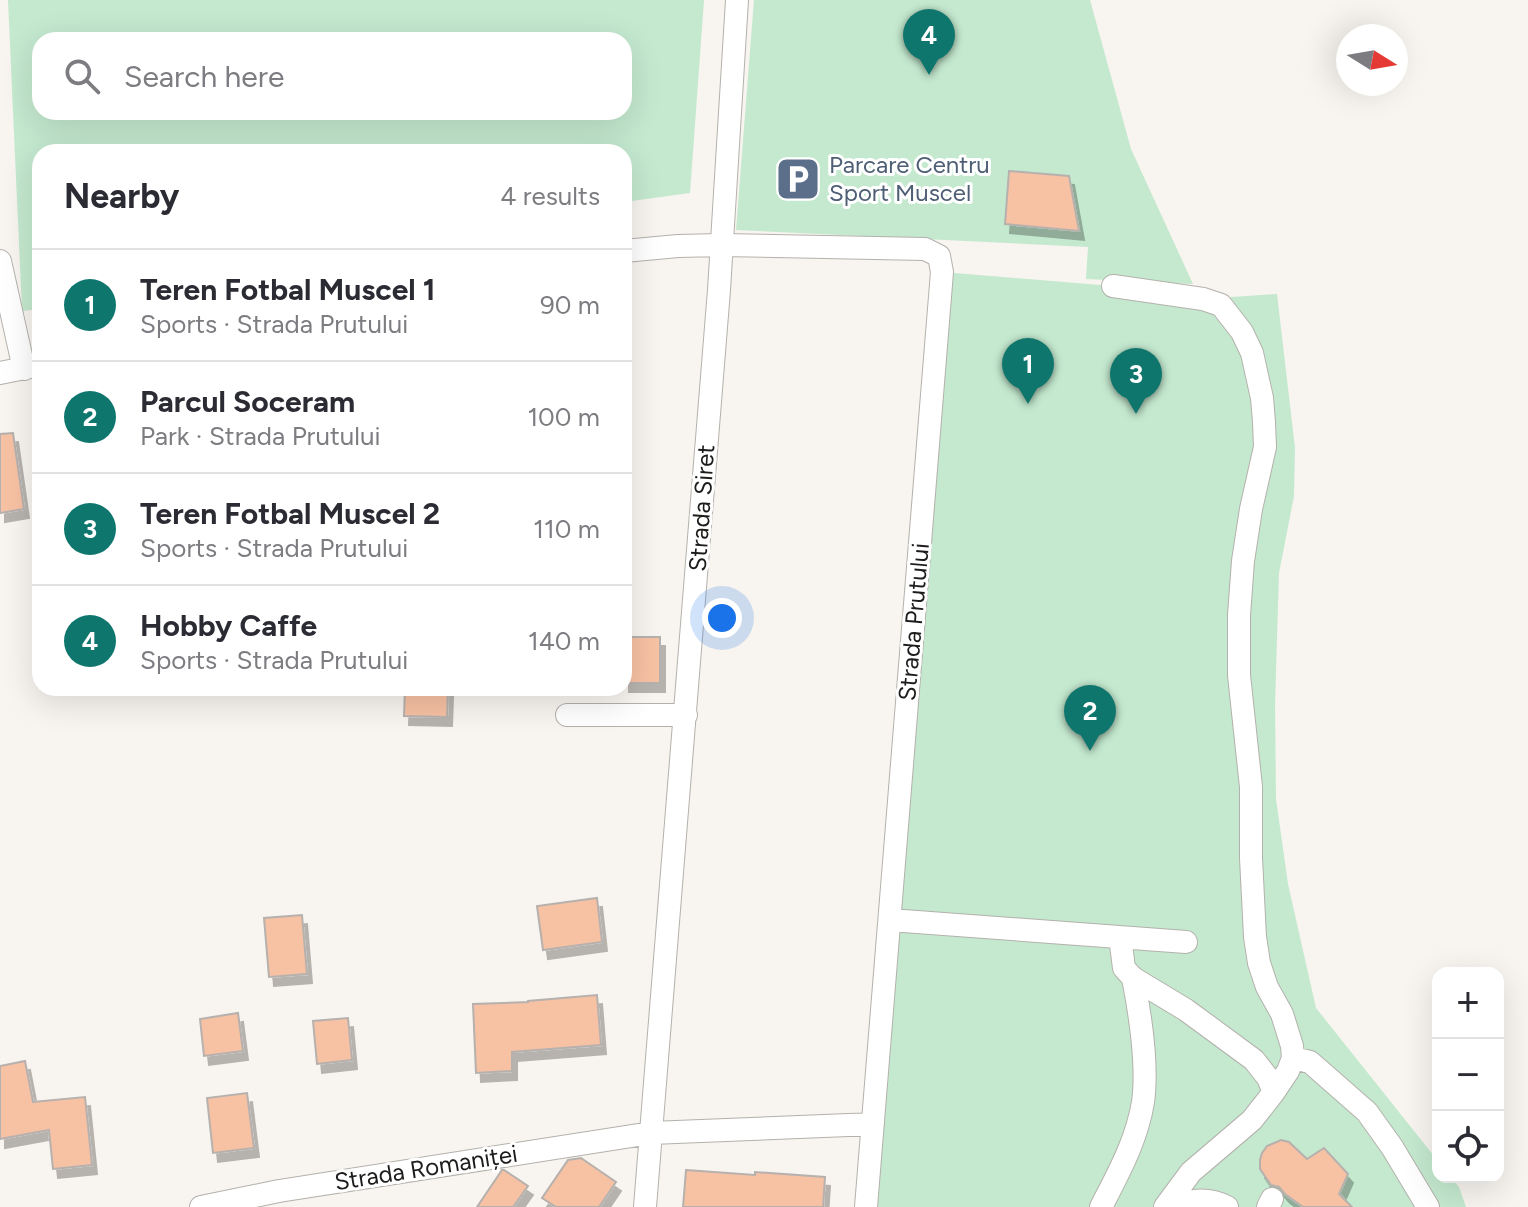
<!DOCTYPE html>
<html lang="en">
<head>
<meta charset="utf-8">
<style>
  :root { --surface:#fff; --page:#f2f2f3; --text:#2b2b33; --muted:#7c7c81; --line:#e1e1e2; --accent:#0f766e }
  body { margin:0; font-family:Figtree,sans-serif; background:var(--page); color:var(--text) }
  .controls { position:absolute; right:24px; bottom:24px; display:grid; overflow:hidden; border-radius:16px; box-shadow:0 8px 32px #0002 }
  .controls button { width:72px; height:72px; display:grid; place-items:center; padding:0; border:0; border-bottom:2px solid var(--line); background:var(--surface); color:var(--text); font:40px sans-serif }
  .compass { position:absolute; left:1336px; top:24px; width:72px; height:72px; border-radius:50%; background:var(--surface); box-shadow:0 8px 32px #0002; rotate:101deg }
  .you { position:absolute; left:722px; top:618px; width:28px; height:28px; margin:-20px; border:6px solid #fff; border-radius:50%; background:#1a73e8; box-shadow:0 0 0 12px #1a73e833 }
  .badge { display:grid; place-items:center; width:52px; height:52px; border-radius:50%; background:var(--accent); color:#fff; font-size:26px; font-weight:700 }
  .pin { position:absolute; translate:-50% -66px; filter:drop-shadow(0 2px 4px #0008) }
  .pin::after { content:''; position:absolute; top:42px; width:28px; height:24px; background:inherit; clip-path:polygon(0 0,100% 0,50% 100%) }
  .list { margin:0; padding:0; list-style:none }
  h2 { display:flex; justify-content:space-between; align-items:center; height:104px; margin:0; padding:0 32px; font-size:34px }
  h2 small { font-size:26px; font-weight:400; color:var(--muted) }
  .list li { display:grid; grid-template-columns:52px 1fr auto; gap:24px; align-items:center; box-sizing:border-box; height:112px; padding:0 32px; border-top:2px solid var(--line) }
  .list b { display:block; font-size:30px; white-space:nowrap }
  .list p { margin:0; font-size:26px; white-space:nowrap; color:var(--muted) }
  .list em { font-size:26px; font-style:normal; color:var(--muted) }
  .icon { flex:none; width:44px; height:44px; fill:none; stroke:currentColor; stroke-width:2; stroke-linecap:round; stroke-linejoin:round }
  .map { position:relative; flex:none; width:1528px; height:1207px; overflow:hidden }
  .search { position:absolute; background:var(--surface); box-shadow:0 8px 32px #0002; left:32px; top:32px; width:600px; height:88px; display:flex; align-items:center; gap:20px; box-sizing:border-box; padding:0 28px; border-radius:24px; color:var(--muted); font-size:30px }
  .panel { position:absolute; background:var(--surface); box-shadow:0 8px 32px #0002; left:32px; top:144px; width:600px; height:552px; border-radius:24px }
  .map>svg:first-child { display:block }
  .green { fill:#c4e9cf; fill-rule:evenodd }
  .building { fill:#f7c1a4; stroke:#b7b1ae; stroke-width:2; filter:url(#shadow) }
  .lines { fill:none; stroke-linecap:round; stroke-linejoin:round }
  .street-casing { stroke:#b4b1ac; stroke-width:24 }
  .street { stroke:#fff; stroke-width:22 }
  .labels { text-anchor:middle; stroke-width:6; stroke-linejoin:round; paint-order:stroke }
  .service-label { font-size:24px; fill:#4e5e75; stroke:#fff; text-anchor:start }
  .street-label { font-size:24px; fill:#1e1c1b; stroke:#fff }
</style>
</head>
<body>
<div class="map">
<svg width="1528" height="1207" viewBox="0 0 1528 1207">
  <defs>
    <filter id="shadow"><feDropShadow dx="5" dy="9" stdDeviation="0" flood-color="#0004"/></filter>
  </defs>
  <rect width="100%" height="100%" fill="#f8f4ef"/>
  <path class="green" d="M8,0h696l-14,193 -66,9v-50h-584v157l-18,2zM40,40h584v72h-584z
    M754,0h336l41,149 62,135 -107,-5 2,-32 -352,-17z
    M942,272l170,14 91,13 74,-5 18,154 -1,48 -15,77 -4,131 1,95 12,85 28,124 122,153v16h13l8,10 7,20h-596z"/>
  <path class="building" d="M1009,171l60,5 10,55 -74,-7z
    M13,433l11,76 -24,4v-79z
    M624,637h36v46h-36z
    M405,688h43l-1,29 -43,-1z
    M597,898l5,44 -59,8 -6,-44z
    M302,915l5,59 -38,3 -5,-59z
    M597,995l4,50 -89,7v19l-36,2 -3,-69 55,-2v-1z
    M238,1013l5,38 -39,5 -4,-37z
    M348,1018l4,42 -35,4 -4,-43z
    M25,1061l8,41 52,-5 7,68 -39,4 -4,-39 -49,9v-73z
    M247,1093l7,55 -41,5 -6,-55z
    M1281,1140l8,2 18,17 17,-11 24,26 -9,20 13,13h-49l-18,-13 -6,-7 -8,-2 -11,-16v-9l2,-7 5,-7z
    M581,1158l35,24 -17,25h-43l-14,-9 26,-38z
    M502,1170h2l24,16 -15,21h-36z
    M686,1170l69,5v-3l70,5 -2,30h-140z"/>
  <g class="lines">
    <g class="street-casing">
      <path id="street" d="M624,251l54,-5 43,-1 204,4 14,7 3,16 -76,935
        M0,261l24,108
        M1113,286l90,13 18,6 21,27 10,21 10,45 2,24 1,25 -14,62 -8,52 -4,54v60l12,112v71l4,79 4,26 8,24 15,27 10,32 1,12 -5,13 -14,21 -22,28 -61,52 -26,35
        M0,373l40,-8
        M567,715h119
        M890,920l296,22
        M1120,937l4,31 9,10 53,32 68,50 14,18 6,14
        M1293,1058l17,4 57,50 25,35 36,60
        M201,1207l78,-16 372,-58 222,-9
        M645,1207l74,-917 18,-290
        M1101,1207c17,-33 36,-67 42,-105 5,-35 -3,-89 -10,-124
        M1166,1207c21,-6 41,-11 61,0
        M1268,1207l4,-8"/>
    </g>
    <use href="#street" class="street"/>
  </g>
  <defs>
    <g id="parking-square" transform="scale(2.3)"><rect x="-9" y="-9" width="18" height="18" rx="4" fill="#5c6f8a" stroke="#fff"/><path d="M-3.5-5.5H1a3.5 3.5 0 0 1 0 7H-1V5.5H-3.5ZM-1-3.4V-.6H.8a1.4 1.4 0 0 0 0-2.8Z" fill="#fff"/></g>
  </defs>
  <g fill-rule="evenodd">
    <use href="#parking-square" x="798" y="179"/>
  </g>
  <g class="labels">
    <g class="service-label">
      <text x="829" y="173">Parcare Centru<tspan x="829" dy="28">Sport Muscel</tspan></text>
    </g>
    <g class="street-label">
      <text transform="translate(702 508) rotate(-86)" y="8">Strada Siret</text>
      <text transform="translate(914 622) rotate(-85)" y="8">Strada Prutului</text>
      <text transform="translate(426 1168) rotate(-9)" y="8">Strada Romaniței</text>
    </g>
  </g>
</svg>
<div class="controls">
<button>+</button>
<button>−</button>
<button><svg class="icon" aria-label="locate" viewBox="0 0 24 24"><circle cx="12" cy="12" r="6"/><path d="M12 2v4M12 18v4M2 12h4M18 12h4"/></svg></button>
</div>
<svg class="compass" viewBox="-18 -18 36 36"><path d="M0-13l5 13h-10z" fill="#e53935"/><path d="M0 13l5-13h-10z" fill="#7c7c81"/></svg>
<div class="you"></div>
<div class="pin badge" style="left:1028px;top:404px">1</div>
<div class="pin badge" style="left:1090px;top:751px">2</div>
<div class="pin badge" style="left:1136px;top:414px">3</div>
<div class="pin badge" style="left:929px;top:75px">4</div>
<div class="search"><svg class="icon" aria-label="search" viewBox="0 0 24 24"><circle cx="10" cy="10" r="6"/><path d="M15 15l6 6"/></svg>Search here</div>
<section class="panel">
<h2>Nearby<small>4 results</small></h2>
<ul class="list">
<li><span class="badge">1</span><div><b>Teren Fotbal Muscel 1</b><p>Sports · Strada Prutului</p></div><em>90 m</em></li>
<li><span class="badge">2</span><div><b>Parcul Soceram</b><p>Park · Strada Prutului</p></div><em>100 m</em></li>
<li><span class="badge">3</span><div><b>Teren Fotbal Muscel 2</b><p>Sports · Strada Prutului</p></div><em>110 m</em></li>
<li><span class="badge">4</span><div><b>Hobby Caffe</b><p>Sports · Strada Prutului</p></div><em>140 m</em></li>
</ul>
</section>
</div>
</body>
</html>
